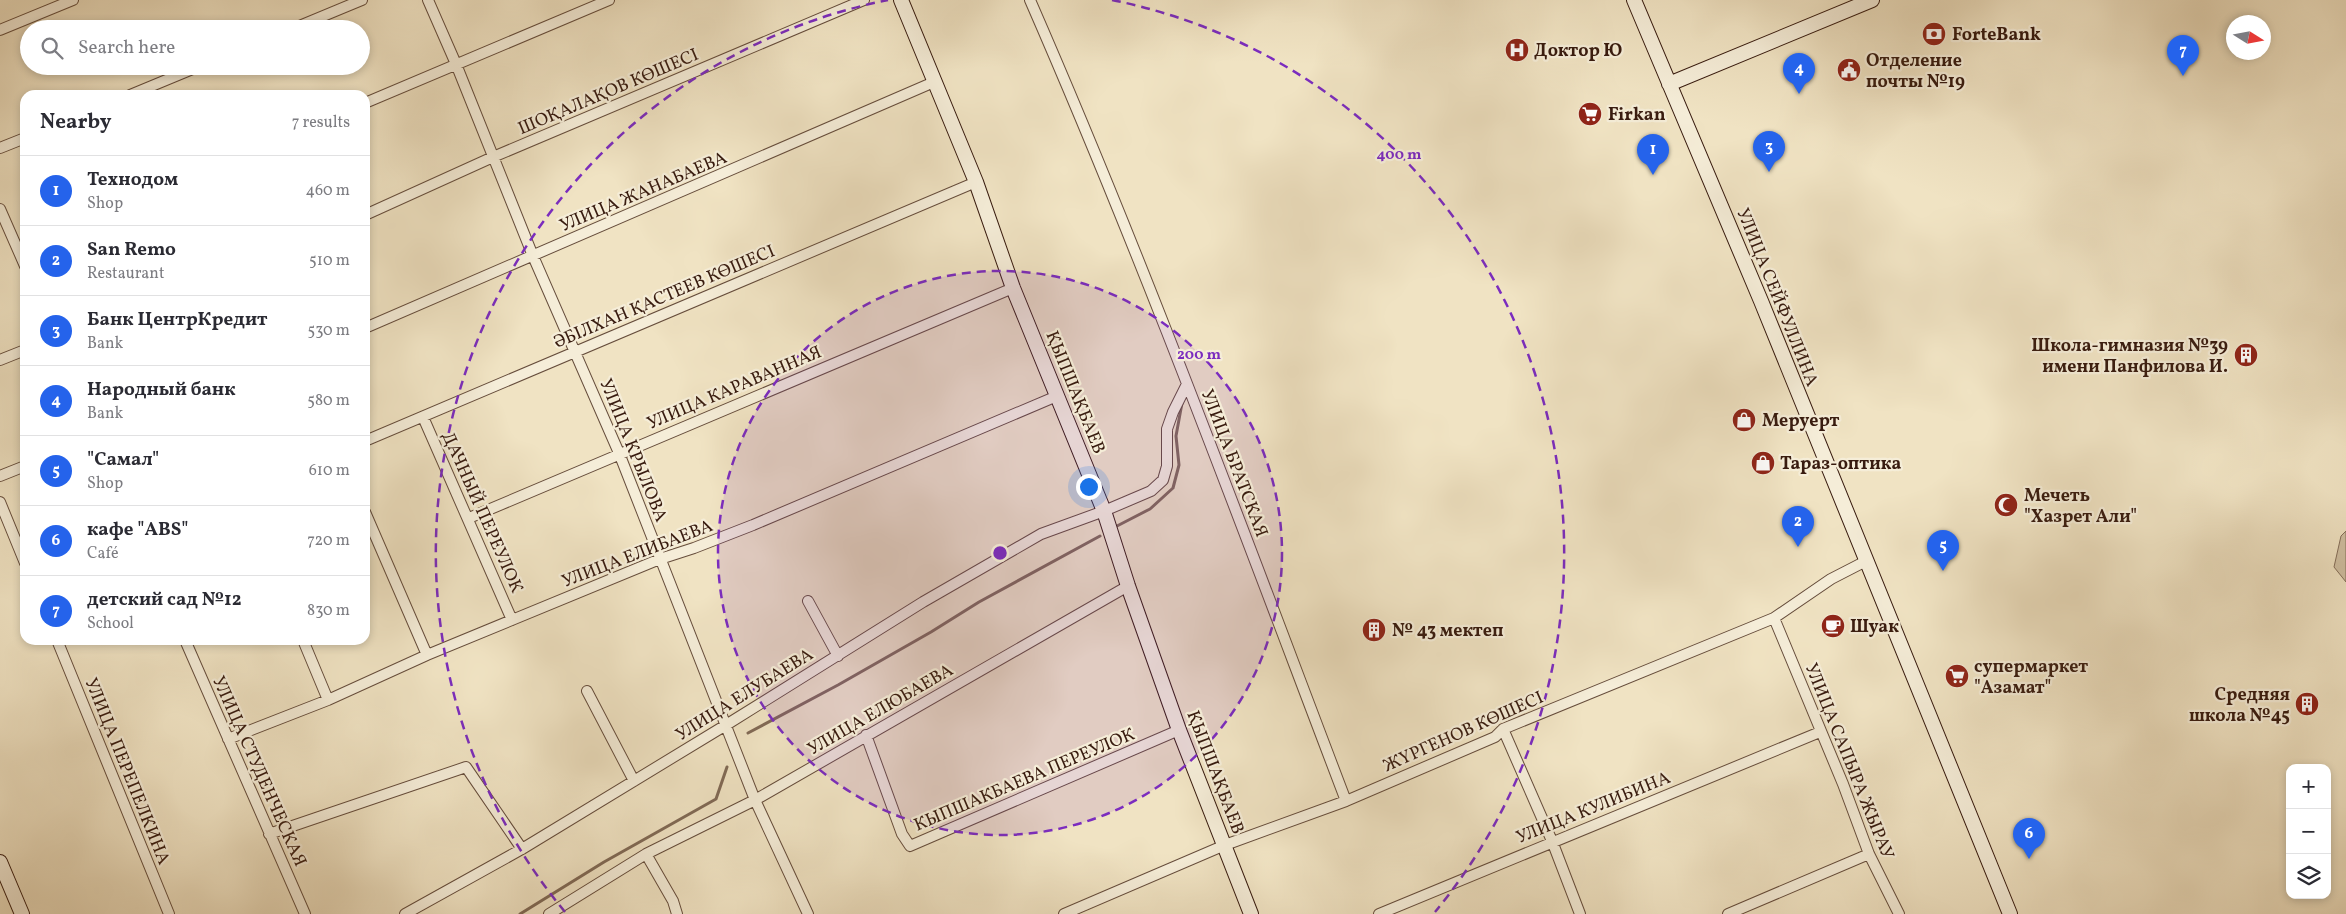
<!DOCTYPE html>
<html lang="en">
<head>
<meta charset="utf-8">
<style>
  :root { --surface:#fff; --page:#f2f2f3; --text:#2b2b33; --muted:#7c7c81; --line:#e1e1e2; --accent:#2563eb }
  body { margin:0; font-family:Vollkorn,serif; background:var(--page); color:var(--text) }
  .controls { position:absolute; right:15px; bottom:15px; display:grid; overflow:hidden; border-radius:10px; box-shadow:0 2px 8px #0003 }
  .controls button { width:45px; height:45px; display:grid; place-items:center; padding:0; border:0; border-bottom:1px solid var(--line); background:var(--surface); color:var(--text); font:25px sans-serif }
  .compass { position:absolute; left:2226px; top:15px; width:45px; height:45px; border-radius:50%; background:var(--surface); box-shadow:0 2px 8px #0003; rotate:101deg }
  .you { position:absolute; left:1088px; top:486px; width:18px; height:18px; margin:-12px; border:4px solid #fff; border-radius:50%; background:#1a73e8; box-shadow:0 0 0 8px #1a73e833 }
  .badge { display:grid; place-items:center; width:32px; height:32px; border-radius:50%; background:var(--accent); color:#fff; font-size:16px; font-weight:700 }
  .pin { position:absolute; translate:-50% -41px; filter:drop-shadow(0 1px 2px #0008) }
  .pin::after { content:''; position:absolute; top:26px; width:18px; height:15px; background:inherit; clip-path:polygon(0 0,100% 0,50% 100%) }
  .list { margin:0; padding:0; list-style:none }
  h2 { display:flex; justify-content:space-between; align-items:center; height:65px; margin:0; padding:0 20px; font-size:21px }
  h2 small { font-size:16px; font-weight:400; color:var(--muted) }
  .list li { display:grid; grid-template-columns:32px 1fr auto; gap:15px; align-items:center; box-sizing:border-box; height:70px; padding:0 20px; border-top:1px solid var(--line) }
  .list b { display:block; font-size:19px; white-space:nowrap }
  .list p { margin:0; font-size:16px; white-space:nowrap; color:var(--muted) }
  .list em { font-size:16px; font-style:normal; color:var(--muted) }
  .icon { flex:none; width:28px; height:28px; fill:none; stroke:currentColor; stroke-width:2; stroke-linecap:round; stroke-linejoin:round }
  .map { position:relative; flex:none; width:2346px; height:914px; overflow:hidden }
  .search { position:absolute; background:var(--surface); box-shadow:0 2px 8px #0003; left:20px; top:20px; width:350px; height:55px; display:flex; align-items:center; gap:12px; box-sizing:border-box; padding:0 18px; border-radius:28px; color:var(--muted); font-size:19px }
  .panel { position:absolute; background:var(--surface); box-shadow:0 2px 8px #0003; left:20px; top:90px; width:350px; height:555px; border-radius:15px }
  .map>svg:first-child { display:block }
  .green { fill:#d1c1a4; stroke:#846e5a }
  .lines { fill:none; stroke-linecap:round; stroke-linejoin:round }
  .stream { stroke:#816a56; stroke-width:3 }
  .street-casing { stroke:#664d3c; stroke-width:12 }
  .secondary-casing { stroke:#381b0f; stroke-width:16 }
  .street { stroke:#f5edd8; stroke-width:10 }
  .secondary { stroke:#f5edd8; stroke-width:14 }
  .ring { fill:none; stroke:#7b2cbf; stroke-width:2.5; stroke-dasharray:9 6 }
  .labels { text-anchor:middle; stroke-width:4.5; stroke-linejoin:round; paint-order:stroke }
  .poi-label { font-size:18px; font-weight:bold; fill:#381b0f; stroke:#f5edd8; text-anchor:start }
  .street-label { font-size:18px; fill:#381b0f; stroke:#f5edd8 }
  .centre { fill:#7b2cbf; stroke:#f5edd8; stroke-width:2.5 }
  .ring-label { font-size:15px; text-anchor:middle; font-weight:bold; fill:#7b2cbf; stroke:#f5edd8; stroke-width:4.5; stroke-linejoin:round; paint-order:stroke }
</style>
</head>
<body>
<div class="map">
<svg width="2346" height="914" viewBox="0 0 2346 914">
  <rect width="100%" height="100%" fill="#f0e3c3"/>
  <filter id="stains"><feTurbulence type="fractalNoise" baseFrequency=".004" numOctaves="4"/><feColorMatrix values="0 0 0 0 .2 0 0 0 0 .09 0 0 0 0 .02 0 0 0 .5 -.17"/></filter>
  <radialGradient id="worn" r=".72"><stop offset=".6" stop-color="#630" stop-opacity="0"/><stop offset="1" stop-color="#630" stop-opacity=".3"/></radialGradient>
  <path class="green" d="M2346,531v51l-12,-15 7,-31z"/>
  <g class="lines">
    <path class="stream" d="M1117,526l33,-17 23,-21 6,-23 -3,-29 6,-33
      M748,733l90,-48 93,-53 48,-30 121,-66
      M520,914l84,-52 112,-63 11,-32"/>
    <g class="street-casing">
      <path id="street" d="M428,0l28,64 77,192 86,197 136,347 53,114
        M1030,0c115,263 214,533 316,801
        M292,29l70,-29
        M0,30l73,-30
        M130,95l70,-29
        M365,103l244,-103
        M0,148l25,-10
        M0,209l25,57
        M365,215l128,-58 371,-157
        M365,328l569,-246
        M0,360l25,-10
        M423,417l89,203
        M365,441l611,-259
        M0,476l25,-10
        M0,502l25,61
        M365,512l62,143
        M469,518l544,-230
        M808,601l30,55
        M1774,618l69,166 26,70 30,60
        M57,640l112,274
        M185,640l120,274
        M303,640l25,60
        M587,691l47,90
        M1503,729l49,112 28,73
        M866,735l36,99 8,12 269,-116
        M228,739l100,-39 99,-45 233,-96 34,-11 59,-23 304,-129
        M269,834l197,-67 56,82
        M646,854l27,47 4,13
        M405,914l117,-65 204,-124 197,-123 118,-68 63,-23 47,-20 12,-11 4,-14v-37l6,-17 14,-28
        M549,914l97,-60 109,-54 373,-214
        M1064,914l161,-69 121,-44 149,-64 8,-8 271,-111 57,-39 35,-18
        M1379,914l441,-182
        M1728,914l141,-60"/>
    </g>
    <g class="secondary-casing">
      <path id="secondary" d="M901,0l75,182 37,106 91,223 24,75 51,144 72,184
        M1634,0l127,301 249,613
        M1669,84l203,-84
        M0,862l22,52"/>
    </g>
    <use href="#street" class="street"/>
    <use href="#secondary" class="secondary"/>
  </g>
  <circle cx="1000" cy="553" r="282" fill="#7b2cbf" fill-opacity=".12"/>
  <g class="ring">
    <circle cx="1000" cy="553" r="282"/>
    <path d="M565 912A564 564 0 0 1 888 0M1112 0A564 564 0 0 1 1435 912"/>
  </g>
  <defs>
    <g id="bank-disc" transform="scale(1.25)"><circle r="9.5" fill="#8f2418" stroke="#f5edd8"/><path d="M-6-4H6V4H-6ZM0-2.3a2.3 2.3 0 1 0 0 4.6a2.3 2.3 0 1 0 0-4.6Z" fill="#fff"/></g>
    <g id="hospital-disc" transform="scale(1.25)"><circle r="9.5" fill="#8f2418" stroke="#f5edd8"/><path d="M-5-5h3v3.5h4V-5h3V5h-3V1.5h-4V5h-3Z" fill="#fff"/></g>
    <g id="civic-disc" transform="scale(1.25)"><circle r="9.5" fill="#8f2418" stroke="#f5edd8"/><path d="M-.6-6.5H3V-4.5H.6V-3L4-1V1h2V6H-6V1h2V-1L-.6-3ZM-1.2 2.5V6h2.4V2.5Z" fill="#fff"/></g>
    <g id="supermarket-disc" transform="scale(1.25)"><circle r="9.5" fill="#8f2418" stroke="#f5edd8"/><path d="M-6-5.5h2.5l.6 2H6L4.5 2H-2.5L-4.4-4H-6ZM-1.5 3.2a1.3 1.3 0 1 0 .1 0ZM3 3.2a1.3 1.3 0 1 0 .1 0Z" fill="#fff"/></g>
    <g id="building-disc" transform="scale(1.25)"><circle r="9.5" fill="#8f2418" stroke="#f5edd8"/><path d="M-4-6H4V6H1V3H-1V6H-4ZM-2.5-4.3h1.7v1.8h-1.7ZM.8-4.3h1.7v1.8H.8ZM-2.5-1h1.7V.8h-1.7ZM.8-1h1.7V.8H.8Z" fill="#fff"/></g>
    <g id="shop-disc" transform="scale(1.25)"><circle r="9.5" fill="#8f2418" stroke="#f5edd8"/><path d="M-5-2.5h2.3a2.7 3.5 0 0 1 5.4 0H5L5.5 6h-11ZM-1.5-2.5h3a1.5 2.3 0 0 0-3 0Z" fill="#fff"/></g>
    <g id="mosque-disc" transform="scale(1.25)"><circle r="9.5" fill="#8f2418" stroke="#f5edd8"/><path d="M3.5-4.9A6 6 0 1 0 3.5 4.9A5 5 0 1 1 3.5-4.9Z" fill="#fff"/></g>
    <g id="cafe-disc" transform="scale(1.25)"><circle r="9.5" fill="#8f2418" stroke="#f5edd8"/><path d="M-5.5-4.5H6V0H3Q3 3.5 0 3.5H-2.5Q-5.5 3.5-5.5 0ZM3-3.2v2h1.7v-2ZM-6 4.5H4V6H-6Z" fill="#fff"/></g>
  </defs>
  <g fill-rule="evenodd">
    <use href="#bank-disc" x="1934" y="34"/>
    <use href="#hospital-disc" x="1517" y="50"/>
    <use href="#civic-disc" x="1849" y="70"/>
    <use href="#supermarket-disc" x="1590" y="114"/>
    <use href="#building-disc" x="2246" y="355"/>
    <use href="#shop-disc" x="1744" y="420"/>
    <use href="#shop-disc" x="1763" y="463"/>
    <use href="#mosque-disc" x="2006" y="505"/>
    <use href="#cafe-disc" x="1833" y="626"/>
    <use href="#building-disc" x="1374" y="630"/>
    <use href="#supermarket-disc" x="1957" y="676"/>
    <use href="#building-disc" x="2307" y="704"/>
  </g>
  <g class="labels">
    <g class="poi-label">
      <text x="1952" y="40">ForteBank</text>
      <text x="1534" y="56">Доктор Ю</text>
      <text x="1866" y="66">Отделение<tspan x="1866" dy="21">почты №19</tspan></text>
      <text x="1608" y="120">Firkan</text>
      <text x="2228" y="351" text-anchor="end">Школа-гимназия №39<tspan x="2228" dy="21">имени Панфилова И.</tspan></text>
      <text x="1762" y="426">Меруерт</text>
      <text x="1780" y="469">Тараз-оптика</text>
      <text x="2024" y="501">Мечеть<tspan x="2024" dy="21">"Хазрет Али"</tspan></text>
      <text x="1850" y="632">Шуак</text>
      <text x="1392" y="636">№ 43 мектеп</text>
      <text x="1974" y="672">супермаркет<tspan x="1974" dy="21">"Азамат"</tspan></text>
      <text x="2290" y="700" text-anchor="end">Средняя<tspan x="2290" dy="21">школа №45</tspan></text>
    </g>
    <g class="street-label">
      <text transform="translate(608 91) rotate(-23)" y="6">ШОҚАЛАҚОВ КӨШЕСІ</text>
      <text transform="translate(643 191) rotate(-23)" y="6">УЛИЦА ЖАНАБАЕВА</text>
      <text transform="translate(664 296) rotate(-23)" y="6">ӘБІЛХАН ҚАСТЕЕВ КӨШЕСІ</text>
      <text transform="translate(1778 297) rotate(68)" y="6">УЛИЦА СЕЙФУЛЛИНА</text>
      <text transform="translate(734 387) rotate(-23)" y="6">УЛИЦА КАРАВАННАЯ</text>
      <text transform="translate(1076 392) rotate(68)" y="6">ҚЫПШАҚБАЕВ</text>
      <text transform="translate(634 450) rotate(68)" y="6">УЛИЦА КРЫЛОВА</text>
      <text transform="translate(1235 463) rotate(69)" y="6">УЛИЦА БРАТСКАЯ</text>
      <text transform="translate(483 512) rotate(66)" y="6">ДАЧНЫЙ ПЕРЕУЛОК</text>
      <text transform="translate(637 553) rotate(-21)" y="6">УЛИЦА ЕЛИБАЕВА</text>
      <text transform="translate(744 694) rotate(-32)" y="6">УЛИЦА ЕЛУБАЕВА</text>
      <text transform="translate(880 709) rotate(-30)" y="6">УЛИЦА ЕЛЮБАЕВА</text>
      <text transform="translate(1463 731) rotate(-24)" y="6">ЖҮРГЕНОВ КӨШЕСІ</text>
      <text transform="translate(1850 761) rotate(68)" y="6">УЛИЦА САПЫРА ЖЫРАУ</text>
      <text transform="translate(128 771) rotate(68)" y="6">УЛИЦА ПЕРЕПЕЛКИНА</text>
      <text transform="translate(260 771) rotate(66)" y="6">УЛИЦА СТУДЕНЧЕСКАЯ</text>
      <text transform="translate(1216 772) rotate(69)" y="6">ҚЫПШАҚБАЕВ</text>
      <text transform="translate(1024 779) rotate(-23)" y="6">КЫПШАКБАЕВА ПЕРЕУЛОК</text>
      <text transform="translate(1593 807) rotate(-22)" y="6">УЛИЦА КУЛИБИНА</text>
    </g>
  </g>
  <circle cx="1000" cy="553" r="8" class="centre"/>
  <g class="ring-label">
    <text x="1399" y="159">400 m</text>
    <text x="1199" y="359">200 m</text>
  </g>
  <rect width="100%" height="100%" filter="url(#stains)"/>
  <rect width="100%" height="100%" fill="url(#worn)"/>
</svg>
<div class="controls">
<button>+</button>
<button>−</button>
<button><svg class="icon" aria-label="layers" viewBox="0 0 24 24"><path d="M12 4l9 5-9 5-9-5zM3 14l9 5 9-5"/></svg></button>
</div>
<svg class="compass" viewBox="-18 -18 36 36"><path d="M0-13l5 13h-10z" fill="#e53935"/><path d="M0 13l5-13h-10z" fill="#7c7c81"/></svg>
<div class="you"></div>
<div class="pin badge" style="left:1653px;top:175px">1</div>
<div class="pin badge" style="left:1798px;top:547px">2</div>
<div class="pin badge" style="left:1769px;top:172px">3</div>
<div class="pin badge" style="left:1799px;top:94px">4</div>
<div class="pin badge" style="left:1943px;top:571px">5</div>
<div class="pin badge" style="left:2029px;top:859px">6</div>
<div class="pin badge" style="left:2183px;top:76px">7</div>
<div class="search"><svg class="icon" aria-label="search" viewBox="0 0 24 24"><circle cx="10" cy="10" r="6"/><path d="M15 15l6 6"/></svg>Search here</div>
<section class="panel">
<h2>Nearby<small>7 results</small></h2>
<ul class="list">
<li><span class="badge">1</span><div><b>Технодом</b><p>Shop</p></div><em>460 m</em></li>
<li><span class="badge">2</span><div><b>San Remo</b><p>Restaurant</p></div><em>510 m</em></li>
<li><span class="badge">3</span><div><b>Банк ЦентрКредит</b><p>Bank</p></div><em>530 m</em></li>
<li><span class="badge">4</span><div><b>Народный банк</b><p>Bank</p></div><em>580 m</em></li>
<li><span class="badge">5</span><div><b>&quot;Самал&quot;</b><p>Shop</p></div><em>610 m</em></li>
<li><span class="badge">6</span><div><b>кафе &quot;ABS&quot;</b><p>Café</p></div><em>720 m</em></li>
<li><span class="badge">7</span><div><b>детский сад №12</b><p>School</p></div><em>830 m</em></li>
</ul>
</section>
</div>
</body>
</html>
